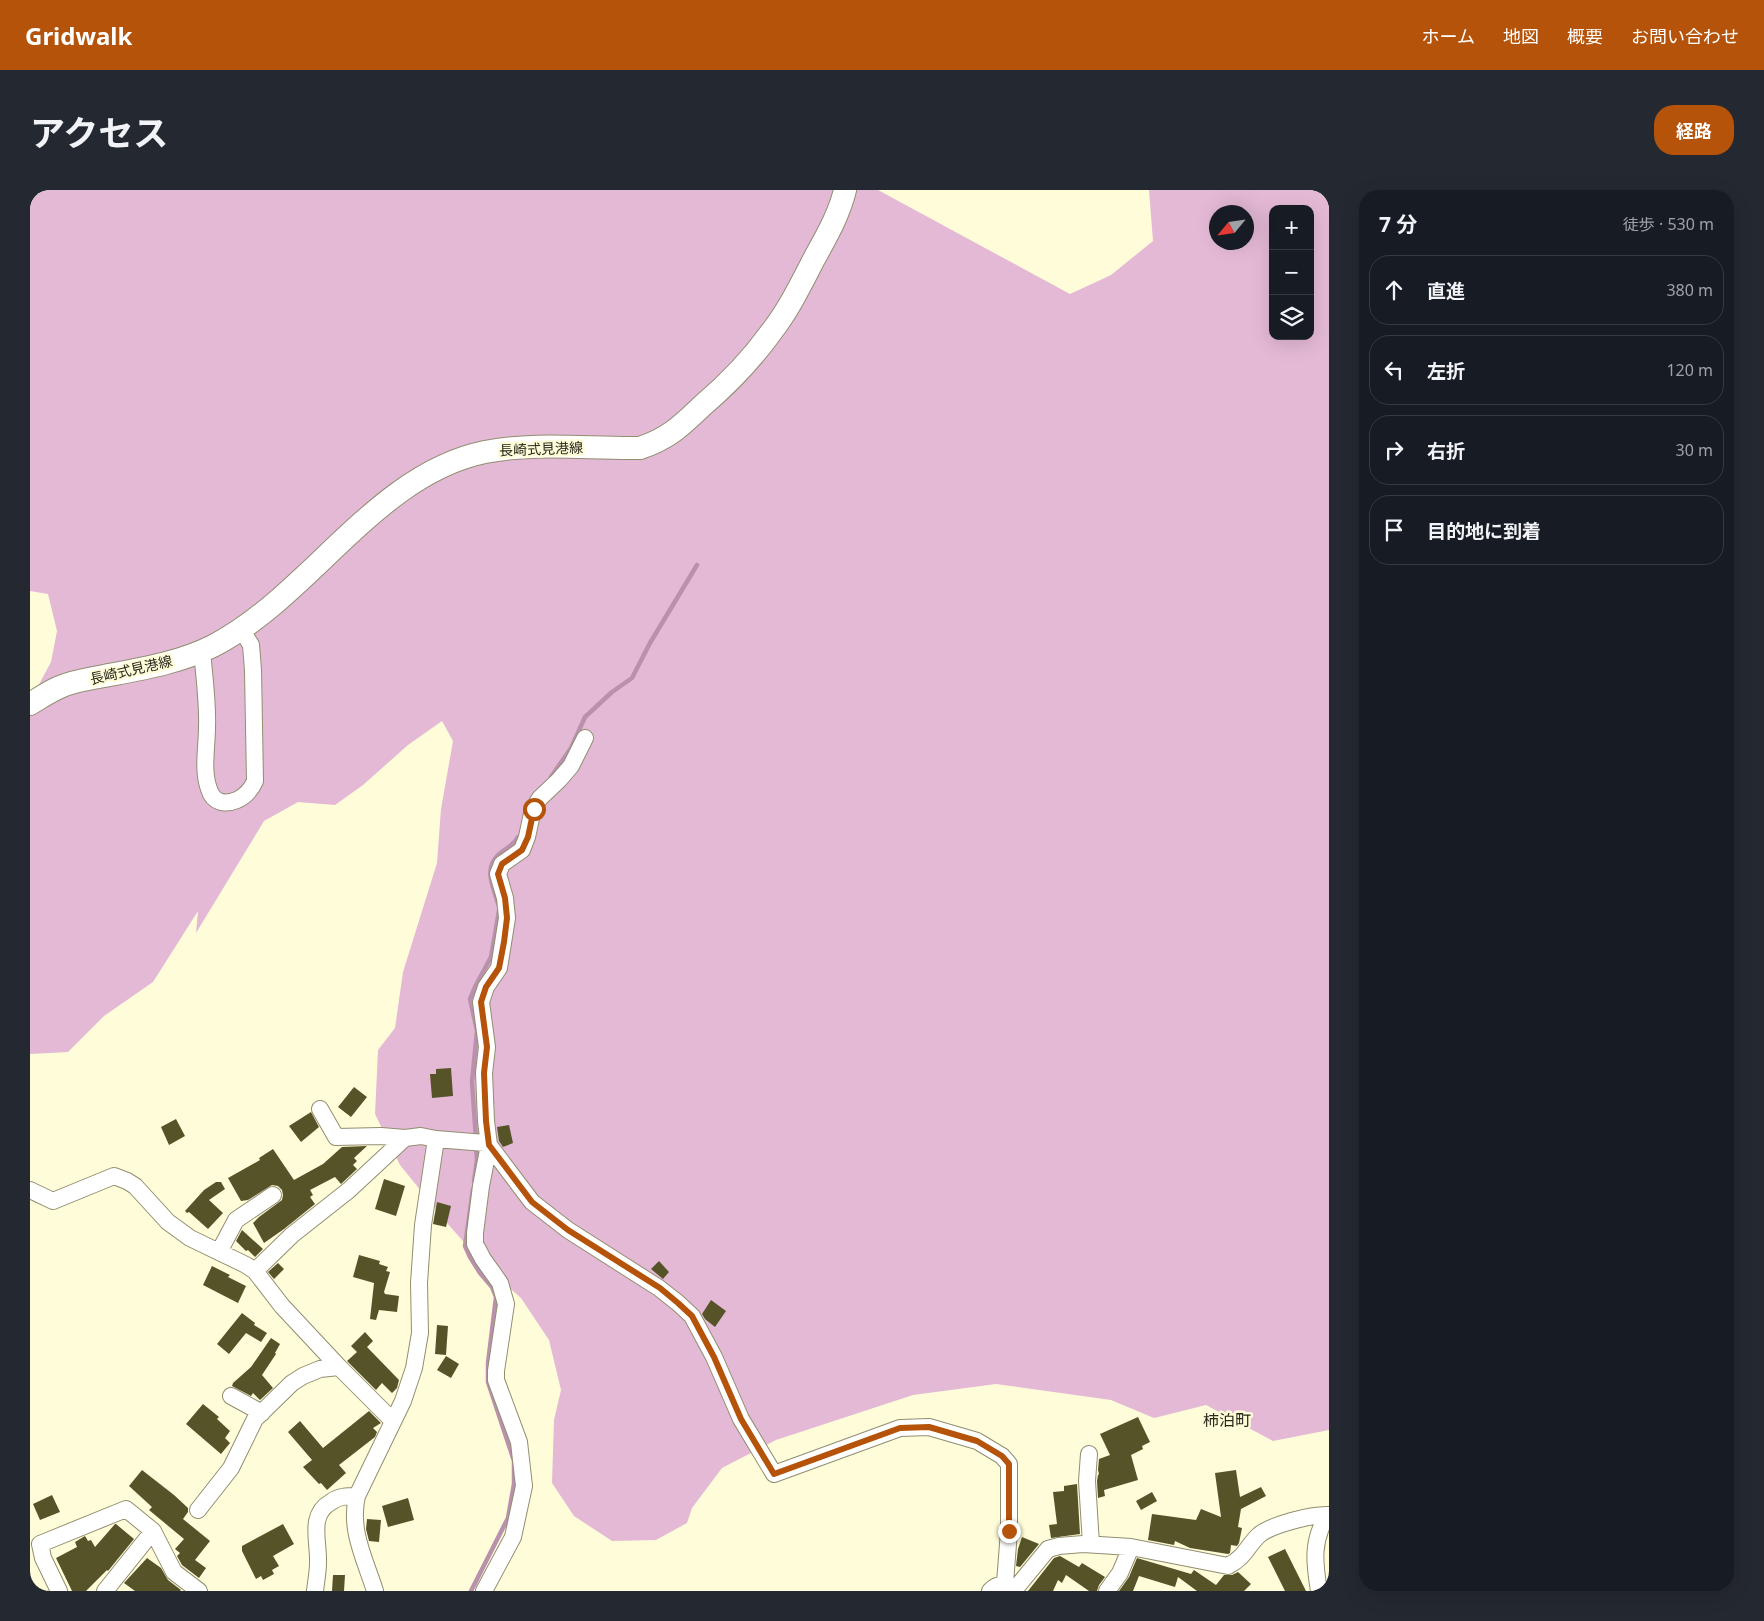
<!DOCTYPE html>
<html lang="ja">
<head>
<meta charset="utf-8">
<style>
  :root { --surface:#171b24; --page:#242831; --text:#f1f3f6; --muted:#9ea1a6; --line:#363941; --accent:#b45309 }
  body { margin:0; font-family:"Noto Sans","Noto Sans JP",sans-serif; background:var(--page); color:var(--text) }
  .controls { position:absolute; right:15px; top:15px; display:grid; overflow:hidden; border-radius:10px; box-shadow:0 5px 20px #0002 }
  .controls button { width:45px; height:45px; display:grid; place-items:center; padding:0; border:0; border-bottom:1px solid var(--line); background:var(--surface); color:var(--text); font:25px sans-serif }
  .compass { position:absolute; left:1179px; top:15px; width:45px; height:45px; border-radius:50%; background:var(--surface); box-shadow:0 5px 20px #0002; rotate:241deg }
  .stop { position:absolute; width:15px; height:15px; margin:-11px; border:4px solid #b45309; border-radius:50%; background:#fff }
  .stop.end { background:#b45309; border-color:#fff; box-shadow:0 1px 5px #0008 }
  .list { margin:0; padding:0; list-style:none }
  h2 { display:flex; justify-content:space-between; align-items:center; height:65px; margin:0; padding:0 20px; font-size:21px }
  h2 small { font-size:16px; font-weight:400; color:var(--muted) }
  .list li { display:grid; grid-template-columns:32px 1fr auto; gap:15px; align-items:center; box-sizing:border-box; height:70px; margin:0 10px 10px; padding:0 10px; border:1px solid var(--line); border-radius:20px }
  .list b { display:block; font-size:19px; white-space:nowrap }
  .list em { font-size:16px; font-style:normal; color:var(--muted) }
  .icon { flex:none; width:28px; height:28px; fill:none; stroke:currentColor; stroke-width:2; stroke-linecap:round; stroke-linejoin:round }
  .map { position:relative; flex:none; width:1299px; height:1401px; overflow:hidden; border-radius:20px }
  header { display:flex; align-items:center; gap:30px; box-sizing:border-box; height:70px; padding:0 25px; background:var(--accent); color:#fff }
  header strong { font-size:24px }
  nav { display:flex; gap:28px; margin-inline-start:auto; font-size:18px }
  .intro { display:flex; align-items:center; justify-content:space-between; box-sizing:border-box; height:120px; padding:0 30px }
  h1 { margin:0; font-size:35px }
  .button { padding:12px 22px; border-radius:20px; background:var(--accent); color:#fff; font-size:18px; font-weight:700 }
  main { display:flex; gap:30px; padding:0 30px }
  aside { flex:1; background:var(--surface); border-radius:20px; box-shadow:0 5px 20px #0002 }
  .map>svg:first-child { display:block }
  .forest { fill:#e4b9d5; fill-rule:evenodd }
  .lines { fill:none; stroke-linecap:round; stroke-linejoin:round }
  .stream { stroke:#ba91ac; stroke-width:4.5 }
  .building { fill:#575329 }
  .street-casing { stroke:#918e70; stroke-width:18 }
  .secondary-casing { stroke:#918e70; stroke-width:24 }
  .street { stroke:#fff; stroke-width:16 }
  .secondary { stroke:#fff; stroke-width:22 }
  .route { stroke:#b45309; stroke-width:6 }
  .labels { text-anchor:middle; stroke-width:5; stroke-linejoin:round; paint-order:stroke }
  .street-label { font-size:14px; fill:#29271b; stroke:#fffcda }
  .quarter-label { font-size:16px; fill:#29271b; stroke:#fffcda }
</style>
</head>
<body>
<header>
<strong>Gridwalk</strong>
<nav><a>ホーム</a><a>地図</a><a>概要</a><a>お問い合わせ</a></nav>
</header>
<div class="intro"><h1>アクセス</h1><a class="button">経路</a></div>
<main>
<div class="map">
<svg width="1299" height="1401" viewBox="0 0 1299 1401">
  <rect width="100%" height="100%" fill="#fffcda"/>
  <path class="forest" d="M0,0h848l192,104 41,-19 42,-34 -4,-51h180v1240l-56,11 -67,-36 -52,13 -43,-18 -115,-16 -83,11 -137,45 -54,28 -30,40 -5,15 -31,17 -44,1 -38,-25 -22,-33 2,-63 7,-30 -12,-50 -28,-42 -36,-32 -38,-43 -47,-58 -25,-51 3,-64 17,-22 8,-56 34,-109 4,-54 12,-68 -11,-20 -34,24 -45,40 -28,20 -37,-3 -34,19 -68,112 2,-22 -45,71 -49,34 -36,36 -38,2v-353l21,-39 6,-31 -9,-37 -18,-3zM1243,19h37v127h-37zM1186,22h30v30h-30z"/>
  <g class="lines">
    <path class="stream" d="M521,587l20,-29 14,-31 27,-25 20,-14 18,-35 47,-78
      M468,714c-4,-16 -15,-34 0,-49 7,-7 15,-8 20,-18
      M446,949l-4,-57 5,-51 -7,-32 6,-14 15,-28 8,-46
      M444,991l3,-21 -1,-13
      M441,1401l37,-73 6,-34v-23l-26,-79v-19l8,-66 -4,-10 -12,-14 -10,-16 -5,-11 8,-57"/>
  </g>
  <path class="building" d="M421,878l2,28 -21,2 -2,-24h6v-5z
    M324,897l13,10 -16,20 -13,-10z
    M281,922l8,15 -18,15 -12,-16z
    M146,929l9,17 -16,9 -8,-18z
    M479,935l4,18 -10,4 -4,-6 -2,-14z
    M337,956l-13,12 3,3 -4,4 4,4 -16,15 -6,-7 -25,13 3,5 -3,2 5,7 -31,25 -20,14 -11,-20 6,-6 23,-17 1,-5 -1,-5 -4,-4 -6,-1 -24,15 -7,1 -13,-23 32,-18 -1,-2 14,-9 21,31 29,-16 19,-17z
    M354,989l21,7 -9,30 -21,-7z
    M186,992h5l4,7 -16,11 14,13 -15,16 -19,-17 -2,1 -2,-2 19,-21z
    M407,1012l14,4 -5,21 -13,-3z
    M212,1040l21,19 -8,8 -7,-7 -2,1 -10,-10z
    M329,1065l21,6 -1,3 9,3 -2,4 4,1 -6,20 1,2 14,2 -2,16 -18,-2 -3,10 -6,-1 4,-36 -21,-6z
    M629,1071l10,11 -6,7 -12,-10z
    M248,1073l6,6 -10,10 -6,-7z
    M182,1076l18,9 -2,2 18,9 -8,17 -35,-18z
    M681,1110l15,11 -11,16 -10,-8 -3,-5z
    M212,1123l13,10 -1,2 13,8 -6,9 -15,-9 -17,21 -12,-10z
    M407,1135l11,1 -2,29 -11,-1z
    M335,1142l8,9 -6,6 32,33 -2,8 -5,5 -10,-10 -6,7 -29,-29 10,-9 -6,-6z
    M241,1148l9,6 -5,9 1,1 -14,21 11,13 -13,12 -7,-7 -2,3 -19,-10 1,-3 18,-16z
    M416,1166l13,8 -8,14 -14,-8z
    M173,1214l16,13 -2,2 13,12 -5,7 5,5 -9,11 -35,-30z
    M339,1221l12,12 -8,5 4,4 -2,5 -36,28 7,8 -19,17 -6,-7 -2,1 -16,-17 9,-7 -24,-28 12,-11 23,27z
    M1108,1227l12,25 -8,4 1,3 -12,6 7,25 -34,10 1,6 -7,2 -1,-17 1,-6 1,-1 -1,-4 1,-11 11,-4 -10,-21z
    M112,1280l32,25 14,13v4l-5,7 27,22 -15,19 11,8 -7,10 -17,-13 -5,-9 3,-3 -5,-4 9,-10 -35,-29 3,-3 -23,-21z
    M1206,1280l4,27 21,-10 5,9 -25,13 -3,18 4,1 -3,15 -2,3 -6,-1 -1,8 -2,1 -38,-6 -15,-7 -1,4 -26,-5 4,-26 44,6 5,-11 20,8 -6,-44z
    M1047,1294l3,50 -29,4 -2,-13 8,-1 -4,-32 11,-1v-5z
    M1122,1302l5,9 -16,9 -5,-9z
    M22,1305l8,17 -20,8 -7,-16z
    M378,1308l6,22 -26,7 -6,-21z
    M337,1329l14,1 -2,22 -10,-1 -3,-12z
    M85,1334h1l18,15 -26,32 -1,-1 -21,21h-14l-16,-33 21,-11 -2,-5 10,-6 3,5 3,-1 4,7z
    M253,1334l11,20 -21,12 6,10 -7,4 2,4 -11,6 -2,-4 -5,3 -14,-28v-5z
    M992,1347l17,7 -19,23 -4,-1 2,-17z
    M1255,1359l21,42h-21l-17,-34z
    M1030,1366l19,11 3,-4 23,14 -6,8 -2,6h-8l-23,-16 -4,8 -4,-3 -5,11h-25l26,-33z
    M117,1368l14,10 7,12 13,10 -1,1h-45l-11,-8z
    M1107,1368l54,16 3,-4 22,15 8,-10h8l6,-3 13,12 -7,7h-47l-19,-14 -3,10 -36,-11 -6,15h-14l10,-14z
    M303,1385h12l-1,16h-12z"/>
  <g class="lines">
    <g class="street-casing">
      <path id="street" d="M172,460c2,26 6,52 5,77 0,21 -5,43 2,62 4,14 16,16 28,11 9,-4 14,-10 18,-19l-2,-111 -2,-25 -10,-16
        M290,919l16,28 45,-1 24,2
        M0,1000l23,11 61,-25 13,5 8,5 33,36 22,16 56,27 9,6 27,35 57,61 54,54
        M189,1062l17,-32 37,-25
        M225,1081l37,-36 57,-45 56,-52 16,-2 15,3 49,4 4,2 43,57 36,28 91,58 19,15 14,13 22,41 27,62 33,55 126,-46 29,-1 48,14 25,15 7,8v67l-4,52
        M201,1206l31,17
        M1059,1264l-2,27 4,63
        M168,1320l33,-42 24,-49 37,-36 11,-7 17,-7 19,-2
        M29,1401l-16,-33 -3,-14 86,-35 27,22 21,41 25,19
        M75,1401l48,-60
        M285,1401c1,-9 3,-19 3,-28 1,-22 -10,-48 13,-61 8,-6 16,-6 26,-6
        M345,1401c-10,-32 -26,-61 -18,-95l46,-95 11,-33 6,-35 -1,-50 4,-58 13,-86
        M454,1401l29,-54 11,-51 -5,-44 -23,-62v-9l10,-67 -6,-21 -17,-24 -8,-15v-11l6,-47 8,-41 -3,-24 -2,-48 3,-26 -6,-45 5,-15 13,-19 8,-50 -2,-20 -7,-24 4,-10 20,-14 5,-13 6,-28 7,-11 19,-18 12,-14 14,-28
        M960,1401c8,-9 16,-7 26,-3l32,-39 11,-3 24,-2 48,3 97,19c17,-9 18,-18 30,-30 11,-11 55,-22 71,-21
        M1077,1401l13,-18 11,-26
        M1289,1401c-5,-30 -7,-49 8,-76"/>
    </g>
    <g class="secondary-casing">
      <path id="secondary" d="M0,514c10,-6 20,-13 30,-17 13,-6 29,-8 44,-11 37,-7 75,-13 109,-30 97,-50 163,-172 272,-194 50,-10 104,-3 155,-4 28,-9 41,-22 62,-42 26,-22 50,-47 70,-75 17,-22 29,-47 42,-72 12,-22 25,-44 31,-69"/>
    </g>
    <use href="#street" class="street"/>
    <use href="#secondary" class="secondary"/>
  </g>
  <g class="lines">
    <path class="route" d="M504,619l-6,28 -6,13 -20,14 -4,10 7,24 2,20 -3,24 -5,26 -13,19 -5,15 6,45 -3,26 2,48 3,24 43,57 36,28 92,58 18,15 14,13 22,41 27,62 33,55 126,-46 29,-1 48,14 25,15 7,8v67"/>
  </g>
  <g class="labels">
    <g class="street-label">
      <text transform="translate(511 259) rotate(-2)" y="5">長崎式見港線</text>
      <text transform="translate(101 480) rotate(-13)" y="5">長崎式見港線</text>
    </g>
    <g class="quarter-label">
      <text x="1197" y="1236">柿泊町</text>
    </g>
  </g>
</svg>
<div class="controls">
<button>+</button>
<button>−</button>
<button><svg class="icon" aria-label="layers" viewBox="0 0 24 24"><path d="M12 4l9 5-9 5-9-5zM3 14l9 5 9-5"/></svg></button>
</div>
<svg class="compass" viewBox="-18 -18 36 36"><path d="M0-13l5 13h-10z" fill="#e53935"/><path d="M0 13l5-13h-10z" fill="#9ea1a6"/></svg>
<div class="stop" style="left:504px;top:619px"></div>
<div class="stop end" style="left:979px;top:1341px"></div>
</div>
<aside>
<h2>7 分<small>徒歩 · 530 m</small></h2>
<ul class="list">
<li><svg class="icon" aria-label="ahead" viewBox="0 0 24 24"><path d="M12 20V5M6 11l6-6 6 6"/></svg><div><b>直進</b></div><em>380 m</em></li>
<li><svg class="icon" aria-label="left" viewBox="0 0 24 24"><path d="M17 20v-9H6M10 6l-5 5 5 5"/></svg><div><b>左折</b></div><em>120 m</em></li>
<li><svg class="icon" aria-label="right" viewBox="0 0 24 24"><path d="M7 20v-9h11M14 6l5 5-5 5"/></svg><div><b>右折</b></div><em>30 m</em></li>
<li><svg class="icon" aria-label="arrive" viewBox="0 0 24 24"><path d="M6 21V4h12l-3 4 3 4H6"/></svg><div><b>目的地に到着</b></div></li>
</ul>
</aside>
</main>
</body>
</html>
